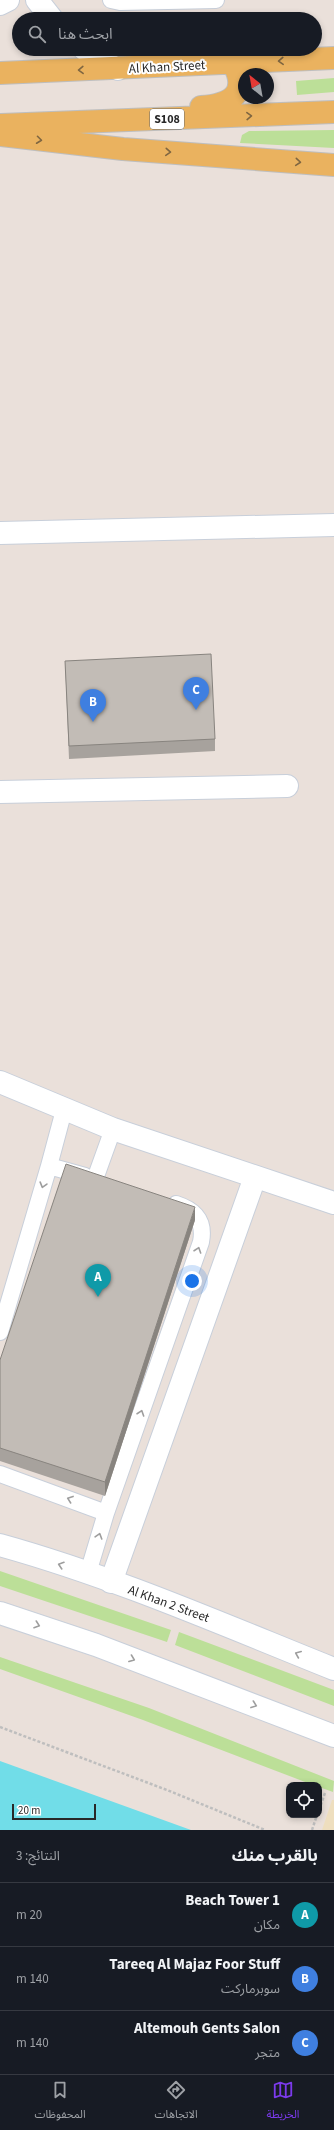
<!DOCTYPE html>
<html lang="ar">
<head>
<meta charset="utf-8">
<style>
  :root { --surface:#171b24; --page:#20242c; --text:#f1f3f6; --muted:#9ea1a6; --line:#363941; --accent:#7c3aed }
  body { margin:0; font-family:"Source Sans 3","Noto Sans Arabic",sans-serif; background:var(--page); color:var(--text); direction:rtl }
  .controls { position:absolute; right:12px; bottom:12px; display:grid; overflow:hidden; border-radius:8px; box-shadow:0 2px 6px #0003 }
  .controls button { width:36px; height:36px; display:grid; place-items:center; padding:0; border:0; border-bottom:1px solid var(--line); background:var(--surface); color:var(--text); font:20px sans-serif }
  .compass { position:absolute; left:238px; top:68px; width:36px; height:36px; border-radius:50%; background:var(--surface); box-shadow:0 2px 6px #0003; rotate:329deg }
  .scale { position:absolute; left:12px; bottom:10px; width:84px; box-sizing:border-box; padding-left:4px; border:2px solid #282828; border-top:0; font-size:11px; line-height:14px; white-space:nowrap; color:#282828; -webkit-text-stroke:3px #fff; paint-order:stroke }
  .you { position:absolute; left:192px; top:1281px; width:14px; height:14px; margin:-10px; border:3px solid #fff; border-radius:50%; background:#1a73e8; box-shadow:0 0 0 6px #1a73e833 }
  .badge { display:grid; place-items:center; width:26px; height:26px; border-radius:50%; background:var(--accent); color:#fff; font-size:13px; font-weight:700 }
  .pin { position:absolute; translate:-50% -33px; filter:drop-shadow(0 1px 2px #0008) }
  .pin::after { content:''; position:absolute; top:21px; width:14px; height:12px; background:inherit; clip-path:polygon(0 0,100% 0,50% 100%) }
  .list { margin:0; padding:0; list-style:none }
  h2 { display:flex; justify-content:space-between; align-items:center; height:52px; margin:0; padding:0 16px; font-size:17px }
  h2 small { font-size:13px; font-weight:400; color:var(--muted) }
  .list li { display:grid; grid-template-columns:26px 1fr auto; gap:12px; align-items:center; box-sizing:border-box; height:64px; padding:0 16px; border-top:1px solid var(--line) }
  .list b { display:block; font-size:15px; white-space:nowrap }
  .list p { margin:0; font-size:13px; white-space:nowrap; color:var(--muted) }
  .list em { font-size:13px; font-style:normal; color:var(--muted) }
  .icon { flex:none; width:22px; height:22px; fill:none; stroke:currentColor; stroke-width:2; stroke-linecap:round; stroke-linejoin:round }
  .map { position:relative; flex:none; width:334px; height:1830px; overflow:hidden; direction:ltr }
  .search { position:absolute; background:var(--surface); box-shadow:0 2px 6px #0003; left:12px; right:12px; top:12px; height:44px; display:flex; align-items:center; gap:10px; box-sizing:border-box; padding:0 14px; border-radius:22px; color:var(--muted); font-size:15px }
  .sheet { height:244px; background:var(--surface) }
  nav { display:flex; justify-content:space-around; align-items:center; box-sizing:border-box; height:56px; border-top:1px solid var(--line); background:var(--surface); font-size:11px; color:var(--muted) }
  nav a { display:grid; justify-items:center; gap:2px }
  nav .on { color:var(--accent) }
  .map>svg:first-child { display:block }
  .green { fill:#bcdf98 }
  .sand { fill:#eedebe }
  .water { fill:#71dde8 }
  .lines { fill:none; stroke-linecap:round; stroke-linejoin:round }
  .service-casing { stroke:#c8cfda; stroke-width:18 }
  .minor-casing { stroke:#c8cfda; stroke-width:24 }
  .tertiary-casing { stroke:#c8cfda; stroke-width:24 }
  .secondary-casing { stroke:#c8cfda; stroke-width:24 }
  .primary-casing { stroke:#bebebe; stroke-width:24 }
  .path { stroke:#bebebe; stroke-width:2.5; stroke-dasharray:3 2; stroke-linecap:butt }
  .service { stroke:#fff; stroke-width:16 }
  .minor { stroke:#fff; stroke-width:22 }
  .tertiary { stroke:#fff; stroke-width:22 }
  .secondary { stroke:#fff; stroke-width:22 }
  .primary { stroke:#eab25f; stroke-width:22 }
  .wall { fill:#a7a29d }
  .shaded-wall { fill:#88847f }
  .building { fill:#c2bcb6; stroke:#88847f }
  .oneway { stroke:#7f6641 }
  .oneway2 { stroke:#9e9e9e }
  .labels { text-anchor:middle; stroke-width:4; stroke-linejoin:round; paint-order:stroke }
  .shield { fill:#fff; stroke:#686868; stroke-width:1 }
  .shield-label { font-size:12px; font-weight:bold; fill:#282828 }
  .street-label { font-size:13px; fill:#282828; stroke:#fff }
</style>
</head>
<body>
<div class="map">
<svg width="334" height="1830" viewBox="0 0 334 1830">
  <rect width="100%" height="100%" fill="#eae0da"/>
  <path class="green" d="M334,78v14l-37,3 -1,-14z
    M334,130v18l-94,-5 2,-8 7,-4z
    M0,1571l171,59 -4,12 -167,-56z
    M179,1632l155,58v16l-159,-61z
    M0,1657l149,51 185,73 -1,11 -14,-5v-2h-6l-170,-65 -143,-51z"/>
  <path class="sand" d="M332,1800h2v30h-12z"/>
  <path class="water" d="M0,1761l191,69h-191z"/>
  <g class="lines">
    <g class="service-casing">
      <path id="service" d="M111,0l9,2 96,-2
        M49,1166l15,-56
        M95,1179l18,-50
        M0,1332l49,-166 36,10
        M0,1474l106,39
        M88,1573l18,-60 95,-271c4,-21 -6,-32 -25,-38"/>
    </g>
    <g class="minor-casing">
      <path id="minor" d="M0,533l334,-8
        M0,792l287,-6
        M0,1082l113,47 221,74
        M111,1582l144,-405"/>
    </g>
    <g class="tertiary-casing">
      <path id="tertiary" d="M37,0l15,19
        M0,4l8,-4
        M84,49l15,11 19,9"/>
    </g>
    <g class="secondary-casing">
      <path id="secondary" d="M0,1545c115,32 224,80 334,124
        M0,1613l96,32 238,91"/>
    </g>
    <g class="primary-casing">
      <path id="primary" d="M0,73l334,-15
        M201,107c29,-2 49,-13 32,-44
        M1,125l333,-13
        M0,135l123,14 211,16"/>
    </g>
    <path class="path" d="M0,1727l167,63 98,40
      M319,1810l6,-17
      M312,1830l5,-15"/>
    <use href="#service" class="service"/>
    <use href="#minor" class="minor"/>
    <use href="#tertiary" class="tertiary"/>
    <use href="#secondary" class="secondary"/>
    <use href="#primary" class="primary"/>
  </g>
  <path class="wall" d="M65,661l150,78v12l-146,8z
    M195,1220l-90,276 -105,-35v-101z"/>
  <path class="shaded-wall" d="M195,1207v13l-90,276v-14z"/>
  <path class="building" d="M211,654l4,85 -146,7 -4,-85z
    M66,1164l129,43 -90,275 -105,-34v-88z"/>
  <defs><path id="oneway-chevron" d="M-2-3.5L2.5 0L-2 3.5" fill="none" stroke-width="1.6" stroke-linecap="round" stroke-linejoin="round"/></defs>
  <g class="oneway">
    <use href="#oneway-chevron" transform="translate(281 61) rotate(177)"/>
    <use href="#oneway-chevron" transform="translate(81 70) rotate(178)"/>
    <use href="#oneway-chevron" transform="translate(249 116) rotate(-2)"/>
    <use href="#oneway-chevron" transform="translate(39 140) rotate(7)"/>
    <use href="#oneway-chevron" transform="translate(168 152) rotate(4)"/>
    <use href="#oneway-chevron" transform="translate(298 162) rotate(5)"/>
  </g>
  <g class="oneway2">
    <use href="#oneway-chevron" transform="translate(43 1185) rotate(106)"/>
    <use href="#oneway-chevron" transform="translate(198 1250) rotate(-71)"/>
    <use href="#oneway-chevron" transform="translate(141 1413) rotate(-71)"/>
    <use href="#oneway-chevron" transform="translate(70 1499) rotate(-160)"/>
    <use href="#oneway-chevron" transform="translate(99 1536) rotate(-73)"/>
    <use href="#oneway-chevron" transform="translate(61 1565) rotate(-162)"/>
    <use href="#oneway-chevron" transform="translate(37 1625) rotate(19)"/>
    <use href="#oneway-chevron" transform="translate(298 1654) rotate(-157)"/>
    <use href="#oneway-chevron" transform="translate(132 1659) rotate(21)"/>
    <use href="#oneway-chevron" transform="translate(254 1705) rotate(20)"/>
  </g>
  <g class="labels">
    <rect class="shield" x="150" y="109" width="34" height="20" rx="3"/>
    <g class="shield-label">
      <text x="167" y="123">S108</text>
    </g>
    <g class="street-label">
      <text transform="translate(167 66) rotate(-3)" y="5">Al Khan Street</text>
      <text transform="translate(169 1603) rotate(20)" y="5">Al Khan 2 Street</text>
    </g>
  </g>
</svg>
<div class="controls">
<button><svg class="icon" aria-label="locate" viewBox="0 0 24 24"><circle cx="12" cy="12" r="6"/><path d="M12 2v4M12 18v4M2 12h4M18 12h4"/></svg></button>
</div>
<svg class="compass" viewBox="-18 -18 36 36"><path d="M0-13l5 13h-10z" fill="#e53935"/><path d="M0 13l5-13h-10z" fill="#9ea1a6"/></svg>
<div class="scale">20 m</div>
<div class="you"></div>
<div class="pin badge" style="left:98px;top:1297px;background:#0f9aa8">A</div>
<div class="pin badge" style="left:93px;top:722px;background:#3f7fe0">B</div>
<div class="pin badge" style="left:196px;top:710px;background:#3f7fe0">C</div>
<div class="search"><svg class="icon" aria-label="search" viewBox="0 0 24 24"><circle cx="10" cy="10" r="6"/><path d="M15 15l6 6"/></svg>ابحث هنا</div>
</div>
<section class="sheet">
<h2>بالقرب منك<small>النتائج: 3</small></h2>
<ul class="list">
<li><span class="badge" style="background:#0f9aa8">A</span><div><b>Beach Tower 1</b><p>مكان</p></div><em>20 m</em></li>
<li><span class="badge" style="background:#3f7fe0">B</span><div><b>Tareeq Al Majaz Foor Stuff</b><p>سوبرماركت</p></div><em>140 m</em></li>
<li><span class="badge" style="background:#3f7fe0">C</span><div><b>Altemouh Gents Salon</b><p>متجر</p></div><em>140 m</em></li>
</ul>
</section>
<nav>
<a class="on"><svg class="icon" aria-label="map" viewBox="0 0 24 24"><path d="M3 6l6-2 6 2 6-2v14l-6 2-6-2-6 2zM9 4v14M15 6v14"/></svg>الخريطة</a>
<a><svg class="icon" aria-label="directions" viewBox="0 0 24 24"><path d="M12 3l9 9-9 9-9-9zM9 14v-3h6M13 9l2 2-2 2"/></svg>الاتجاهات</a>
<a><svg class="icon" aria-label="saved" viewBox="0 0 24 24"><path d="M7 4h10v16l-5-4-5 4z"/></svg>المحفوظات</a>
</nav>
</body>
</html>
